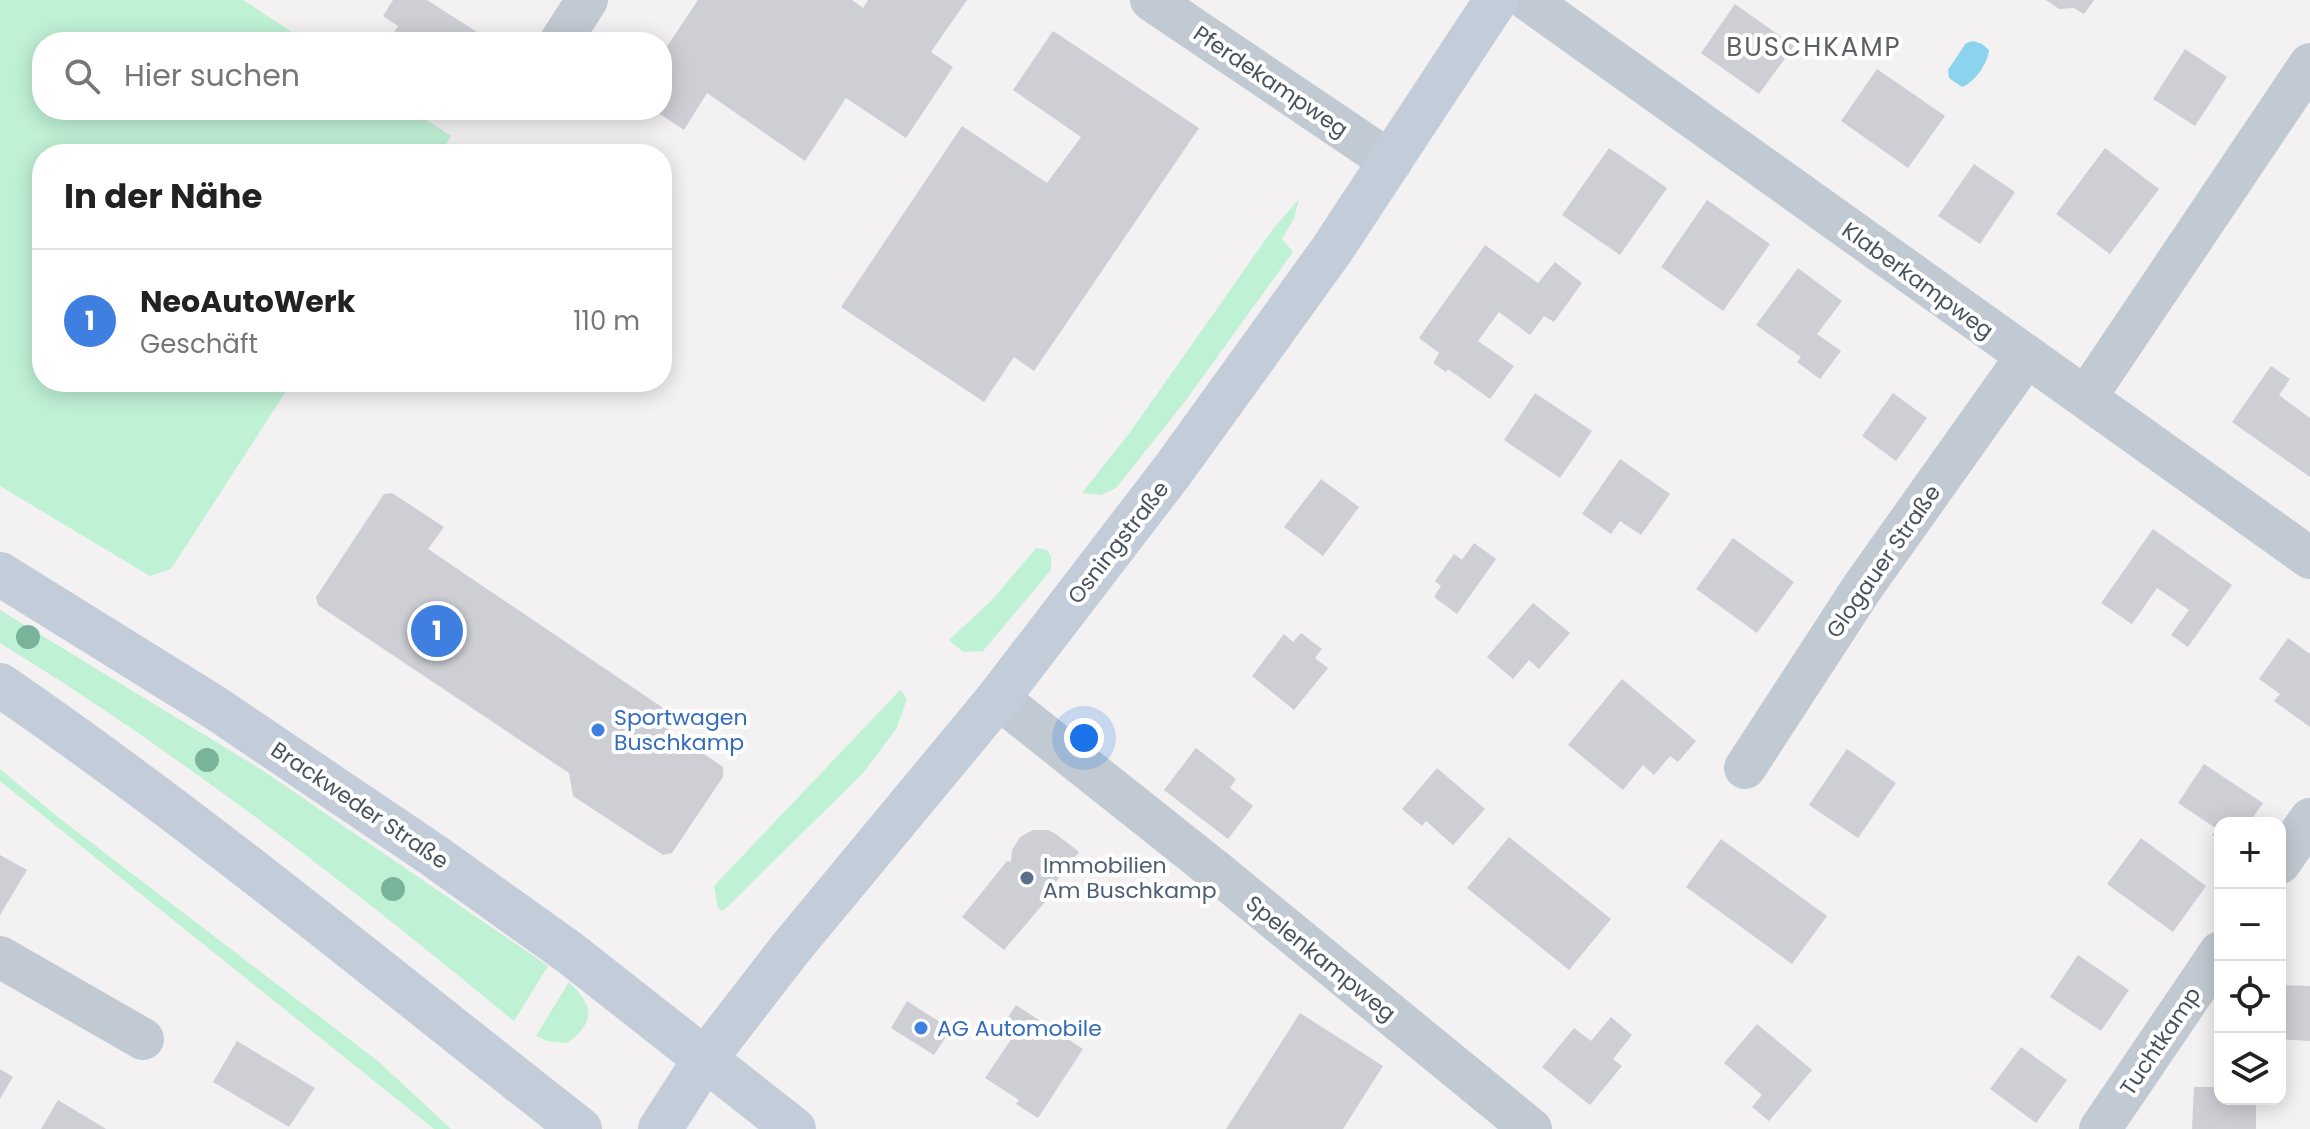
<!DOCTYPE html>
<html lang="de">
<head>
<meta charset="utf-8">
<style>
  :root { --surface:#fff; --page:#f6f6f6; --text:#222; --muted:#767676; --line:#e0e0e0; --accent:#1664e8 }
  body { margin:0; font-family:Poppins,sans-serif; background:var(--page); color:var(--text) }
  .controls { position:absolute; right:24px; bottom:24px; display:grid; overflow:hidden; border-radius:16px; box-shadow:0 4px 20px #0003 }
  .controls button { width:72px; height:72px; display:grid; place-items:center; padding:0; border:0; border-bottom:2px solid var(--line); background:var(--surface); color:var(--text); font:40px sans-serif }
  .you { position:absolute; left:1084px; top:738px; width:28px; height:28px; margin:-20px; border:6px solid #fff; border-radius:50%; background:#1a73e8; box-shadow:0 0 0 12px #1a73e833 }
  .badge { display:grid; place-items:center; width:52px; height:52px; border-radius:50%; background:var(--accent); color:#fff; font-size:26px; font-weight:700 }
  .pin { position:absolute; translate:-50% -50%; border:4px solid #fff; box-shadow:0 2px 8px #0006 }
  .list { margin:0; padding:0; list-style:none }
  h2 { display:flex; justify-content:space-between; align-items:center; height:104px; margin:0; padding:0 32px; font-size:34px }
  h2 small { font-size:26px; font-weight:400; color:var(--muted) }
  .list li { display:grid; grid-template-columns:52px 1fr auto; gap:24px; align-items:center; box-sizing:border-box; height:144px; padding:0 32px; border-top:2px solid var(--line) }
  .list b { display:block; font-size:30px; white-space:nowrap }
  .list p { margin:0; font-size:26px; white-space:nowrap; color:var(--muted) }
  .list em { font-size:26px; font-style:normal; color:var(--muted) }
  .icon { flex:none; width:44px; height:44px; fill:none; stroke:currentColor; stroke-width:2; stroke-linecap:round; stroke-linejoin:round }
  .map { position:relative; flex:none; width:2310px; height:1129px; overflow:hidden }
  .search { position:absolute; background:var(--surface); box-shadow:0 4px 20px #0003; left:32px; top:32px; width:640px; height:88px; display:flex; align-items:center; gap:20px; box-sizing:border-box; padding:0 28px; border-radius:32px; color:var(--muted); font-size:30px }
  .panel { position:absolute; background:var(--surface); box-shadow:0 4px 20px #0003; left:32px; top:144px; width:640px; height:248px; border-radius:32px }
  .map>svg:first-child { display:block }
  .green { fill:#bff1d5 }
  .water { fill:#8cd3ee }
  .building { fill:#cdcfd5 }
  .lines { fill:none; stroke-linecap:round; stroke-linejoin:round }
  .minor { stroke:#c1cad2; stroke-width:42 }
  .secondary { stroke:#c3cdda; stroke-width:44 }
  .tree { fill:#79b49a }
  .shop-dot { fill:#3f7fe0; stroke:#fff; stroke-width:3 }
  .service-dot { fill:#5c6f8a; stroke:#fff; stroke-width:3 }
  .labels { text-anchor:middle; stroke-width:8; stroke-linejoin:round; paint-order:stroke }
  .street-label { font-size:22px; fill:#48535f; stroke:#fff }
  .shop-label { font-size:22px; fill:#366cbe; stroke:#fff; text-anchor:start }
  .service-label { font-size:22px; fill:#4e5e75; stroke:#fff; text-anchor:start }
  .quarter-label { font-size:26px; letter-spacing:2px; fill:#5d6066; stroke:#fff }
</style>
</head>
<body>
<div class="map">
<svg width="2310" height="1129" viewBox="0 0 2310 1129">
  <rect width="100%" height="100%" fill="#f3f1f1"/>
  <path class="green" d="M0,0h243l64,42h-265v68h369l40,26 -11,18h-398v228h250l-121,187 -21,7 -150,-90z
    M1299,199l-5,19 -12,21 11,13 -107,148 -70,88 -15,7 -19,-2 49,-62 142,-202z
    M1036,548l11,2 4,7v13l-68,81 -20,1 -14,-12 44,-41z
    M0,610l262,160 286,196 -34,55c-164,-135 -333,-267 -514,-378z
    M900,690l7,9 -11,30 -32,43 -141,139 -5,-3 -4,-22z
    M0,769l59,49 320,244 72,67h-17l-434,-348z
    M569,982c25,24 27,40 -2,61l-20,-2 -11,-5z"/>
  <path class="water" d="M1973,41l9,3 7,6c-1,13 -15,33 -27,37l-13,-9 -1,-8 18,-27z"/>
  <path class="building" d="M393,0h34l50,32 -6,10h-83l10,-16 -15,-10z
    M698,0h154l11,8 5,-8h99l-36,52 22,15 -47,71 -60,-40 -41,63 -98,-68 -23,37 -30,-20h8v-56z
    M2046,0h48l-10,14 -10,-6 -15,1z
    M1735,4l59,42 -35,48 -58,-41z
    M1053,31l146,97 -165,243 -20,-14 -30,45 -143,-95 121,-181 85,57 34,-46 -68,-47z
    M2185,49l42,28 -32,49 -42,-27z
    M1877,69l68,47 -37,52 -67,-47z
    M1609,148l58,40 -47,67 -58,-40z
    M2105,148l54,41 -49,65 -54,-40z
    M1974,164l41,28 -35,52 -42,-28z
    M1707,200l63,44 -47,67 -62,-44z
    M1485,245l53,38 17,-21 27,21 -28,39 -10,-6 -14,19 -31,-23 -21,29 36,25 -24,33 -42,-30 -2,3 -13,-9 6,-10 -20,-15z
    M1798,268l44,33 -25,33 24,17 -21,28 -23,-17 4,-5 -45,-32z
    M2271,366l19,13 -11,16 31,23v59l-78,-55z
    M1535,393l57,38 -32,47 -56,-38z
    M1893,393l34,25 -31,43 -34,-25z
    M1620,459l50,35 -29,41 -21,-14 -9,13 -29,-20z
    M1321,479l38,28 -36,49 -39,-29z
    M392,493l52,34 -16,22 241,163 2,11 -4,6 56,38v10l-51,76 -9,2 -90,-59 -4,-23 -251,-168 -2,-8 68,-103z
    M2153,529l79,56 -44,62 -17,-12 18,-25 -32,-22 -25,36 -31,-21z
    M1733,538l61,44 -37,51 -61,-44z
    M1474,543l22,16 -39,55 -23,-17 7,-11 -6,-5 19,-27 8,6z
    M1533,603l37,30 -31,36 -10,-9 -16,19 -26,-22z
    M1301,633l21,16 -7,9 13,10 -34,42 -42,-34 32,-42 9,8z
    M2288,638l22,16v73l-36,-26 6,-7 -21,-15z
    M1622,679l74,62 -18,21 -8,-6 -16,19 -11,-10 -20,25 -55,-45z
    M1196,748l40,31 -6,9 23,18 -25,33 -64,-49z
    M1847,749l49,34 -38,55 -49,-33z
    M2204,764l59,39 -14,20h-29v17l-8,-5 5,-6 -39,-26z
    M1437,768l48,41 -32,36 -27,-24 -4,5 -20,-17z
    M1033,830h15l8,4 23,18 -32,41 3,3 -46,54 -42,-33 45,-56 4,1 1,-12 8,-13z
    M1509,837l102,82 -42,51 -102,-82z
    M2141,838l65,48 -33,46 -66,-48z
    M1721,839l106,77 -35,48 -106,-77z
    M0,855l27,15 -27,45z
    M2078,955l51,35 -28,41 -51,-34z
    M2280,985l30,1v55l-30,-2z
    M907,1001l44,28 -17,26 -43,-27z
    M1016,1005l67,44 -45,69 -22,-14 3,-4 -34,-22 27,-40 -12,-8z
    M1300,1013l83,53 -40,63h-117z
    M1611,1017l21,18 -19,24 9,7 -32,39 -48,-38 32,-39 17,13z
    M1757,1024l55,46 -43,51 -17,-14 10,-12 -38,-32z
    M237,1041l78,47 -26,39 -76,-45z
    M2021,1047l46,33 -31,43 -46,-34z
    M0,1069l13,8 -13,22z
    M2194,1087h26v12h36v30h-64z
    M58,1100l48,29h-65z"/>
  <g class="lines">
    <path class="minor" d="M1151,0l240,162
      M1528,0l782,558
      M560,42l27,-42
      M2086,397l224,-333
      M998,698l219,174 314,257
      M1745,768l117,-180 164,-231
      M2280,863l30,-44
      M0,957l143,82
      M2100,1129l120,-177"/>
    <path class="secondary" d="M0,574l214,133 219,148 137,98 224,176
      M0,685c201,138 388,294 580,444
      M660,1129l45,-70 85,-110 208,-251 175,-228 158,-219 165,-251"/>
  </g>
  <g class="tree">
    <circle cx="28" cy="637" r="12"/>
    <circle cx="207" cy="760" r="12"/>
    <circle cx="393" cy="889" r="12"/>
  </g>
  <g class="shop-dot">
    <circle cx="598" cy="730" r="8"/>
    <circle cx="921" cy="1028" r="8"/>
  </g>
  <circle class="service-dot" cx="1027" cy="878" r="8"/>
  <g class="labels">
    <g class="street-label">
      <text transform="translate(1271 81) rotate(34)" y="8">Pferdekampweg</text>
      <text transform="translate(1918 280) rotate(36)" y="8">Klaberkampweg</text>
      <text transform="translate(1118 542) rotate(-52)" y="8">Osningstraße</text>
      <text transform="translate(1883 561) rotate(-55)" y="8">Glogauer Straße</text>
      <text transform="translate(360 805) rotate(34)" y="8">Brackweder Straße</text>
      <text transform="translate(1321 958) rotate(39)" y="8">Spelenkampweg</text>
      <text transform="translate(2160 1041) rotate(-56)" y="8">Tuchtkamp</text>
    </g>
    <g class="shop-label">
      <text x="614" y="725">Sportwagen<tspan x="614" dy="25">Buschkamp</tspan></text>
      <text x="937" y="1036">AG Automobile</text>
    </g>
    <g class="service-label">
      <text x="1043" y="873">Immobilien<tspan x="1043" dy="25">Am Buschkamp</tspan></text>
    </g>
    <g class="quarter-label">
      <text x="1814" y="56">BUSCHKAMP</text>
    </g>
  </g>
</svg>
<div class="controls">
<button>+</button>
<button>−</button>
<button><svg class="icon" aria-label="locate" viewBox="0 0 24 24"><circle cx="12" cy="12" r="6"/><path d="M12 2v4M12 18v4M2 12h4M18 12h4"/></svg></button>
<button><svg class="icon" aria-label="layers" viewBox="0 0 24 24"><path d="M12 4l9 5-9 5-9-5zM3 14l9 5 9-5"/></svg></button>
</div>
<div class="you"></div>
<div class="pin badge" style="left:437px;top:631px;background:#3f7fe0">1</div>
<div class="search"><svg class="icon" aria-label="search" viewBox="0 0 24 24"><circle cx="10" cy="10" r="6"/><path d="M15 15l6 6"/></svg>Hier suchen</div>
<section class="panel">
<h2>In der Nähe<small></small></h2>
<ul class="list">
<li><span class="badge" style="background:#3f7fe0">1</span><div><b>NeoAutoWerk</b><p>Geschäft</p></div><em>110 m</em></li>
</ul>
</section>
</div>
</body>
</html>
